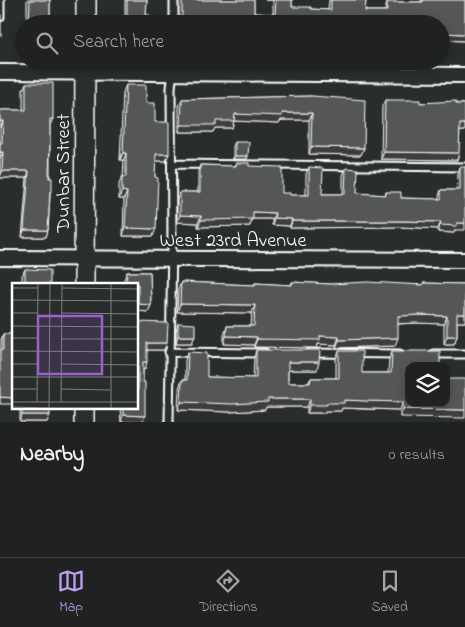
<!DOCTYPE html>
<html lang="en">
<head>
<meta charset="utf-8">
<style>
  :root { --surface:#202222; --page:#2d2f2f; --text:#f1f3f6; --muted:#a2a4a5; --line:#3d3f40; --accent:#bca0f2 }
  body { margin:0; font-family:"Indie Flower",sans-serif; background:var(--page); color:var(--text) }
  .controls { position:absolute; right:15px; bottom:15px; display:grid; overflow:hidden; border-radius:10px; box-shadow:0 2px 8px #0003 }
  .controls button { width:45px; height:45px; display:grid; place-items:center; padding:0; border:0; border-bottom:1px solid var(--line); background:var(--surface); color:var(--text); font:25px sans-serif }
  .list { margin:0; padding:0; list-style:none }
  h2 { display:flex; justify-content:space-between; align-items:center; height:65px; margin:0; padding:0 20px; font-size:21px }
  h2 small { font-size:16px; font-weight:400; color:var(--muted) }
  .icon { flex:none; width:28px; height:28px; fill:none; stroke:currentColor; stroke-width:2; stroke-linecap:round; stroke-linejoin:round }
  .map { position:relative; flex:none; width:465px; height:422px; overflow:hidden }
  .search { position:absolute; background:var(--surface); box-shadow:0 2px 8px #0003; left:15px; right:15px; top:15px; height:55px; display:flex; align-items:center; gap:12px; box-sizing:border-box; padding:0 18px; border-radius:28px; color:var(--muted); font-size:19px }
  .sheet { height:135px; background:var(--surface) }
  nav { display:flex; justify-content:space-around; align-items:center; box-sizing:border-box; height:70px; border-top:1px solid var(--line); background:var(--surface); font-size:14px; color:var(--muted) }
  nav a { display:grid; justify-items:center; gap:2px }
  nav .on { color:var(--accent) }
  .map>svg:first-child { display:block }
  .lines { fill:none; stroke-linecap:round; stroke-linejoin:round }
  .lane-casing { stroke:#fff; stroke-width:11 }
  .street-casing { stroke:#fff; stroke-width:18 }
  .secondary-casing { stroke:#fff; stroke-width:22 }
  .lane { stroke:#2a2d2e; stroke-width:7 }
  .street { stroke:#2a2d2e; stroke-width:14 }
  .secondary { stroke:#2a2d2e; stroke-width:19 }
  .wall { fill:#494b4c; stroke:#fff }
  .shaded-wall { fill:#3c3d3e; stroke:#fff }
  .building { fill:#555758; stroke:#fff }
  .labels { text-anchor:middle; stroke-width:4.5; stroke-linejoin:round; paint-order:stroke }
  .street-label { font-size:20px; fill:#fff; stroke:#2a2d2e }
  .inset-road { fill:none; stroke:#7f8182; stroke-width:1 }
  .view { fill:#9c61cf; fill-opacity:0.15; stroke:#9c61cf; stroke-width:2.5 }
  .inset-edge { fill:none; stroke:#fff; stroke-width:2.5 }
</style>
</head>
<body>
<div class="map">
<svg width="465" height="422" viewBox="0 0 465 422">
  <rect width="100%" height="100%" fill="#2a2d2e"/>
  <filter id="ink" filterUnits="userSpaceOnUse"><feTurbulence type="fractalNoise" baseFrequency=".02" numOctaves="2"/><feDisplacementMap in="SourceGraphic" scale="10" xChannelSelector="R" yChannelSelector="G"/><feConvolveMatrix kernelMatrix="1 2 1 2 8 2 1 2 1" color-interpolation-filters="sRGB"/></filter>
  <g filter="url(#ink)">
    <g class="lines">
      <g class="lane-casing">
        <path id="lane" d="M0,17v-17
          M174,24v-24
          M172,164l293,3
          M169,352l96,1
          M310,353l90,1
          M433,354h32
          M169,422l3,-179 -1,-155 3,-27"/>
      </g>
      <g class="street-casing">
        <path id="street" d="M0,72l465,3
          M0,258l465,2"/>
      </g>
      <g class="secondary-casing">
        <path id="secondary" d="M86,24v-24
          M84,284l1,-223
          M84,422v-14"/>
      </g>
      <use href="#lane" class="lane"/>
      <use href="#street" class="street"/>
      <use href="#secondary" class="secondary"/>
    </g>
    <path class="wall" d="M27,0h23v24h-23z
      M125,0h22l-1,15 4,9h-25z
      M179,0h75v13l19,1v-14h-8h27v7l19,2 17,1 1,-10h37l-1,11h20l2,-9h34v-2h44v41l-24,-1v-16h-262z
      M26,83l27,36 -3,6v72l-2,33 -2,7h-24l5,-59h-27v-68h23v-20z
      M126,85l20,18 9,19 11,39h-11l-2,75h-30l1,-37h-5v-15l3,-7h1l1,-17h-4l3,-68z
      M312,96l52,52 -3,7 -52,-1v-34h-28l-2,3 -45,-2 -2,7h-17l-2,4h-34v-26l3,-7z
      M385,100l35,3 45,1v27h-5l-3,29 -76,-1 1,-53z
      M235,142l13,14 -1,3h-14v-13z
      M236,163l13,3 33,27 8,2h16v-21l3,-7 13,27h21v-19l3,-7 11,25 28,2 1,-3 15,6 37,1 3,-9h16l1,-16 2,-7h5l-10,63 -1,3 -16,-1v-3l-38,-2 -110,1v-2l-18,-1v-6h-20l-2,7 -52,1v-4l-21,-1v-23l3,-7h18v-20l2,-7 35,1z
      M25,269l25,15h-28v-8z
      M127,272h23l1,33 -3,7 -10,-1v-27h-14v-5z
      M181,282l73,3 1,-2 36,2 1,-3 38,2 92,1 1,-2 42,1v38h-8v14l-3,8h-10v-20l-28,-1 -18,1 -3,22 -59,2v-3l-18,-1 -1,4 -63,-1v-2l-30,-1v-10l3,-8h24l1,-13 -75,-1 1,-22z
      M138,322l26,28h-17l-2,19h-2v53h-22l-1,-14h18z
      M178,323l14,20h-16v-12z
      M3,334h11l-14,70 1,-64z
      M256,350l61,20h-29v13h20l3,-5h25v-20l3,-7 23,22h26l1,-14 3,-8 17,52 -9,14v-7l-38,-1 -20,-1 -1,3h-16l-1,2h-17v-6h-41l-1,3 -36,2 -51,-2 1,-22 3,-8h3v-20l3,-8 19,25 46,1 1,-20z
      M20,408h30l-3,14h-27z"/>
    <path class="shaded-wall" d="M441,33l24,1v7l-24,-1z
      M282,113h30l-3,7h-28l-2,3 -45,-2 -2,7h-17l-2,4h-34l2,-7 35,-4 19,-7z
      M0,121h3l-3,7z
      M460,124h5v7h-7z
      M311,147l53,1 -3,7 -52,-1z
      M0,152h3l-3,7z
      M384,152l75,1 -2,7 -76,-1z
      M123,153h3l-2,7h-4z
      M156,154h13l-3,7h-13z
      M235,156h13l-1,3h-14z
      M2,171h27l-2,7h-27z
      M122,191l5,1 -3,7h-5z
      M253,212l22,1 -3,6h-20l-2,7 -52,1 3,-7z
      M180,215l21,1 -3,7 -21,-1z
      M274,218l18,1 -2,7 -18,-1z
      M292,221h111l38,1 -3,7 -38,-2 -110,1z
      M457,223h8v7h-10l-1,3 -16,-1 2,-7z
      M125,228l31,1 -3,7h-30z
      M24,230h24l-2,7h-24z
      M138,304l13,1 -3,7 -10,-1z
      M180,304l75,1 -3,8 -75,-1z
      M457,314h8v8h-10z
      M419,315l28,1 -3,8 -28,-1 -21,1 3,-8z
      M178,336h17l-3,7h-16z
      M226,336l31,1 -3,8 -30,-1z
      M320,336l19,1 -3,8 -18,-1 -1,4 -63,-1 3,-8z
      M447,336h10l-3,8h-10z
      M398,338l-3,8 -59,2 3,-8z
      M147,343h20l-3,7h-19z
      M143,362h4l-2,7h-4z
      M288,362h31l-2,8h-32z
      M0,397l14,1v6h-14z
      M268,399h42l-3,8h-41l-1,3 -36,2 -51,-2 3,-8z
      M344,400l59,2 -3,8 -58,-2 -1,3h-16l-1,2h-17l3,-8z
      M403,409l62,1v8l-65,-1z
      M22,415h28l-3,7h-27z
      M123,415l22,1 -2,6h-22z"/>
    <path class="building" d="M30,0h20v24h-21z
      M127,0h20l-1,15h4v9h-23z
      M182,0h72v13l21,1 1,-14h16v7h19v2l20,1v-10h35l-1,11h22v-9h36v-2h42v34l-24,-1v-9h-259z
      M0,14l1,1v21h-1z
      M26,83h27v36h-3v20l-1,39h3v13h-2l-2,39h-24l5,-59h-27l1,-19h-3v-9h2l1,-22h-3v-11h26z
      M126,85h20v18h9v19h14v32h-13l-1,23 3,1 -2,51 -31,-1 2,-36 -5,-1v-14h4v-24h-3z
      M312,96l53,4 -1,48 -53,-1 1,-34h-30v3l-47,-2 -1,7h-18v4h-35l1,-26z
      M385,100h35v3l36,-2v3h9v20h-5l-1,29 -75,-1z
      M235,142h14l-1,14h-13z
      M236,163h13v3l33,1v26h8v2h19v-28l14,1 -1,26h23l1,-26 12,1 -1,24 29,2v-3h15v6l40,1v-9h19v-23h5v56h-8v3l-17,-1 1,-3 -38,-1h-111v-2l-18,-1 1,-5 -22,-1v7l-52,1v-4l-21,-1v-23h20v-27l36,1z
      M25,269l25,1v14h-25z
      M127,272h23l1,33 -13,-1v-20h-12z
      M181,282l74,3v-2l37,2v-3l38,2 37,-2 56,3v-2l42,1v30h-8v22h-10v-20l-28,-1 -21,1v22l-59,2v-3l-19,-1v4l-63,-1v-2l-31,-1 1,-10h27l1,-21 -75,-1z
      M138,322l30,1 -1,20h-20v19h-4v20h2v34l-22,-1v-7h15z
      M178,323l17,1v12h-17z
      M3,334h11v64l-14,-1v-47h3z
      M256,350h64l-1,12h-31v21h22l1,-5h28v-27h23v22h29l1,-22h48v15h-31v37h37v-24h19v31l-62,-1v-7l-38,-1 -21,-1v3h-17v2h-17v-6h-42v3l-36,2 -51,-2 1,-22h5l1,-28 19,1v24l49,1z
      M22,408h28v7h-28z"/>
  </g>
  <g class="labels">
    <g class="street-label">
      <text transform="translate(62 173) rotate(-90)" y="7">Dunbar Street</text>
      <text x="233" y="246">West 23rd Avenue</text>
    </g>
  </g>
  <g transform="translate(12 283)">
    <rect width="126" height="126" fill="#2a2d2e"/>
    <path class="inset-road" d="M99,0v126M0,5h26M50,5l77,1M0,17l127,1M0,30h26M50,30l77,1M0,43l127,1M0,55h25M50,56h77M0,68l127,1M0,81h25M49,81l78,1M0,94h127M0,106h25M49,106l49,1M0,119h37M25,119l1,-119M37,119h90M49,119l1,-119M0,124l37,1M37,125h90M37,126l1,-126"/>
    <path class="view" d="M26,33h64v58h-64z"/>
    <rect width="126" height="126" class="inset-edge"/>
  </g>
</svg>
<div class="controls">
<button><svg class="icon" aria-label="layers" viewBox="0 0 24 24"><path d="M12 4l9 5-9 5-9-5zM3 14l9 5 9-5"/></svg></button>
</div>
<div class="search"><svg class="icon" aria-label="search" viewBox="0 0 24 24"><circle cx="10" cy="10" r="6"/><path d="M15 15l6 6"/></svg>Search here</div>
</div>
<section class="sheet">
<h2>Nearby<small>0 results</small></h2>
<ul class="list">
</ul>
</section>
<nav>
<a class="on"><svg class="icon" aria-label="map" viewBox="0 0 24 24"><path d="M3 6l6-2 6 2 6-2v14l-6 2-6-2-6 2zM9 4v14M15 6v14"/></svg>Map</a>
<a><svg class="icon" aria-label="directions" viewBox="0 0 24 24"><path d="M12 3l9 9-9 9-9-9zM9 14v-3h6M13 9l2 2-2 2"/></svg>Directions</a>
<a><svg class="icon" aria-label="saved" viewBox="0 0 24 24"><path d="M7 4h10v16l-5-4-5 4z"/></svg>Saved</a>
</nav>
</body>
</html>
